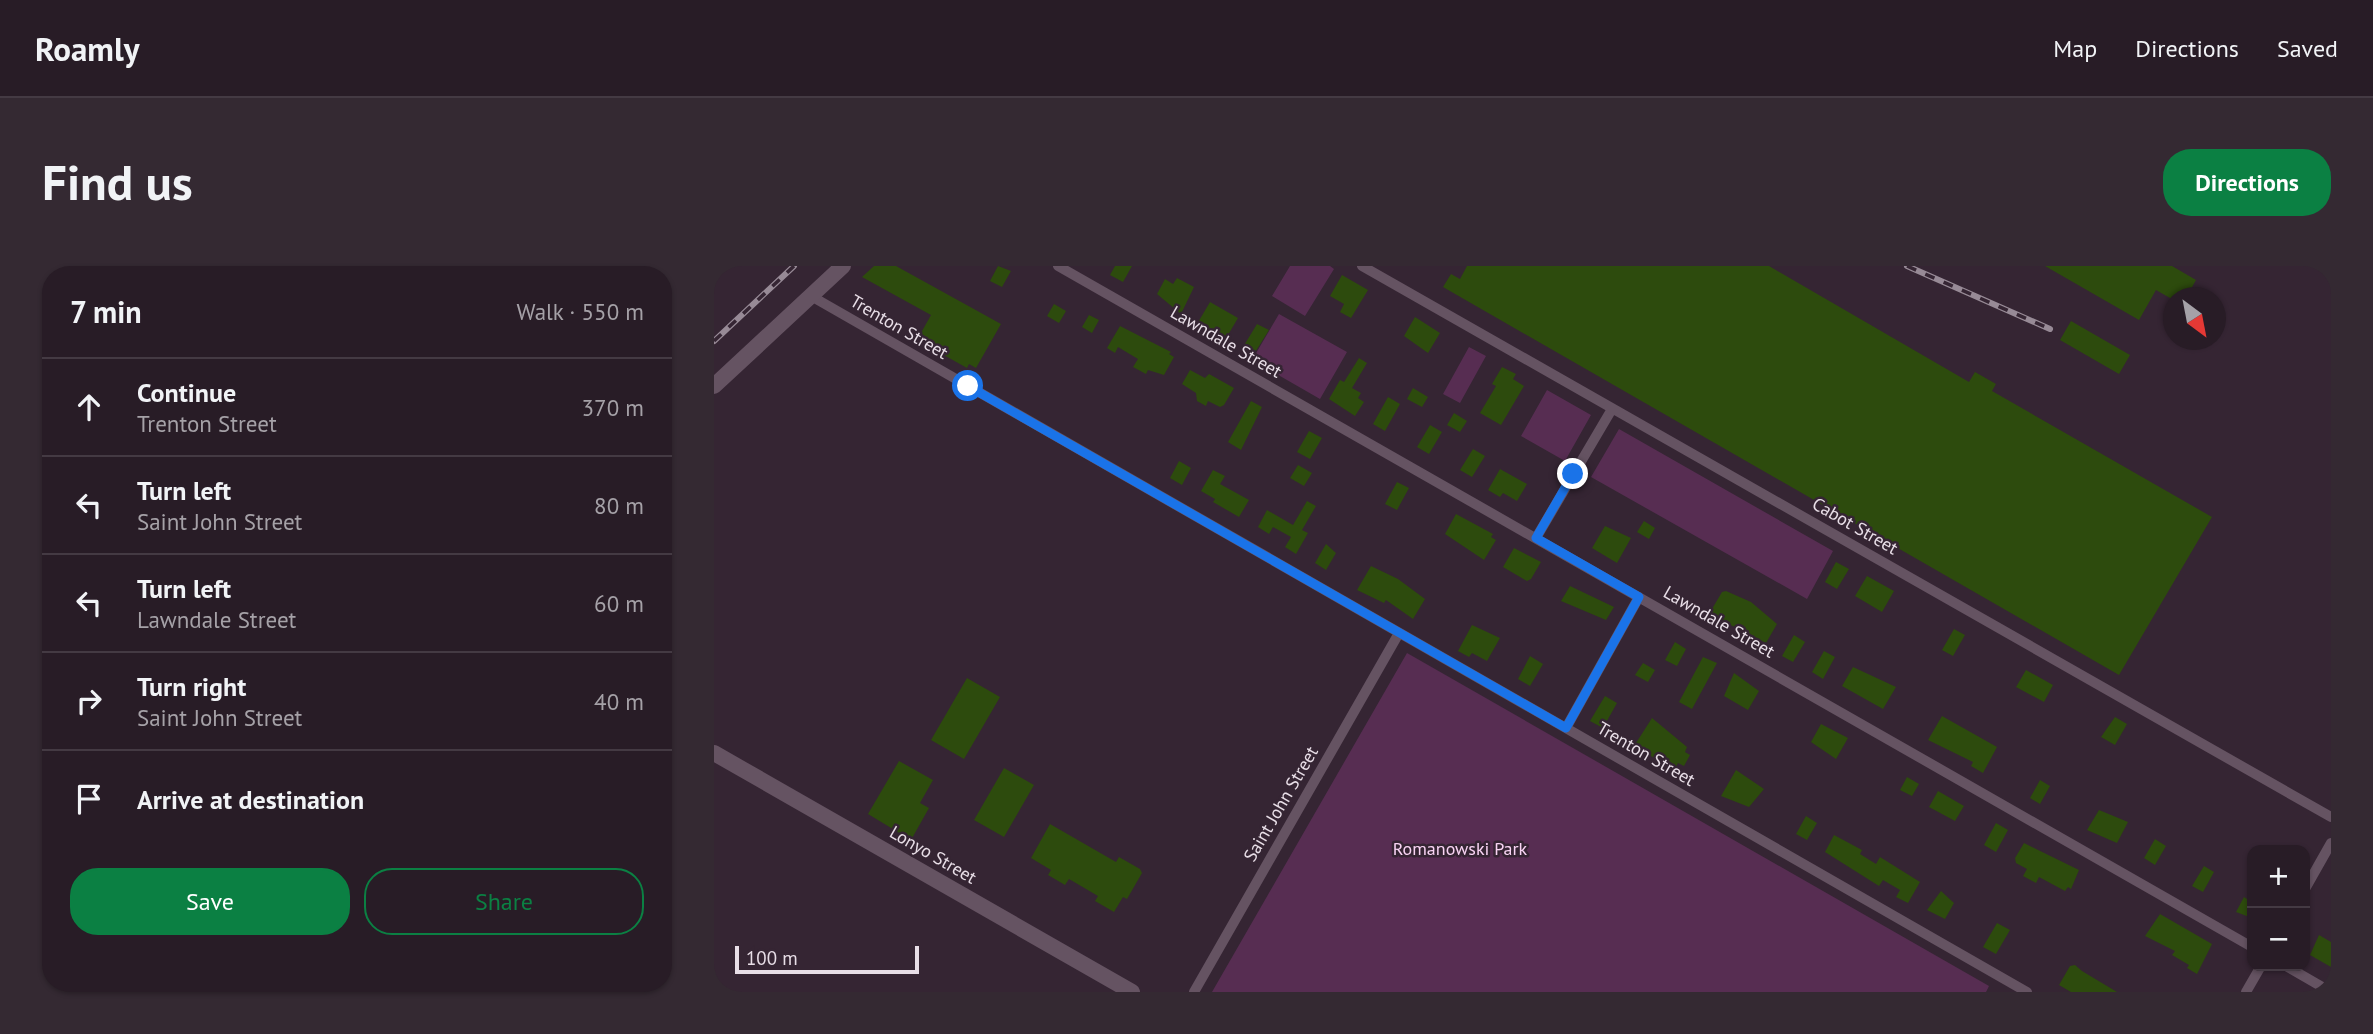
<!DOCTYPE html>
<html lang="en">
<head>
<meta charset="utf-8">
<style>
  :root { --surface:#281c26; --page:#342932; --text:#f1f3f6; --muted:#a5a1a7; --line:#443a43; --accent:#0b8043 }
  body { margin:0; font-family:"PT Sans",sans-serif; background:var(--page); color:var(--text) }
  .controls { position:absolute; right:21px; bottom:21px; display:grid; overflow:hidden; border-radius:14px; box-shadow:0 2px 5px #0004 }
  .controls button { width:63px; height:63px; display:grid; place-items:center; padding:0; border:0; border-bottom:2px solid var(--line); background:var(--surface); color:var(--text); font:35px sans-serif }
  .compass { position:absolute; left:1449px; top:21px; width:63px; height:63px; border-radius:50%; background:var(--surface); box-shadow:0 2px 5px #0004; rotate:148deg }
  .scale { position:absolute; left:21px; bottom:18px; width:184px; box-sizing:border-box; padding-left:7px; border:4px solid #e8dee7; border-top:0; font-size:19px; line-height:24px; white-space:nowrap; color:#e8dee7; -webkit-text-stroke:5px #352533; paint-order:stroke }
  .stop { position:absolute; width:21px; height:21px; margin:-16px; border:5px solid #1a73e8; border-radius:50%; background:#fff }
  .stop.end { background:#1a73e8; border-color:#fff; box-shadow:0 2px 7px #0008 }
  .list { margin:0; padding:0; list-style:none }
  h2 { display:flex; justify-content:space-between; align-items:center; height:91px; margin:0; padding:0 28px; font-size:30px }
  h2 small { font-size:23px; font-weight:400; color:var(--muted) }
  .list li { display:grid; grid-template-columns:46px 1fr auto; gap:21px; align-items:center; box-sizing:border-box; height:98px; padding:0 28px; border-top:2px solid var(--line) }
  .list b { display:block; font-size:26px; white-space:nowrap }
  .list p { margin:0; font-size:23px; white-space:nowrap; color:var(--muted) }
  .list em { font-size:23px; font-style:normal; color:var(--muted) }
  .actions { display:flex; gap:14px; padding:21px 28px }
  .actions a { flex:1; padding:16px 0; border:2px solid var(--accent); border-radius:28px; text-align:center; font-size:24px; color:var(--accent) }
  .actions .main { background:var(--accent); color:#fff }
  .icon { flex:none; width:38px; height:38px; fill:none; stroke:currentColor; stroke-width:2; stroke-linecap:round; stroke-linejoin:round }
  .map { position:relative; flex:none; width:1617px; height:726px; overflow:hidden; border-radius:28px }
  header { display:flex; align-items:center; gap:42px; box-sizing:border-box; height:98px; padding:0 35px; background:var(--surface); border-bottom:2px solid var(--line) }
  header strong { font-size:33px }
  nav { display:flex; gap:38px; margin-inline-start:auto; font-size:24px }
  .intro { display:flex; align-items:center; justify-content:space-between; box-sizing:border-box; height:168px; padding:0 42px }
  h1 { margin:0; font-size:49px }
  .button { padding:18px 32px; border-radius:28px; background:var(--accent); color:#fff; font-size:24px; font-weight:700 }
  main { display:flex; gap:42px; padding:0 42px }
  aside { flex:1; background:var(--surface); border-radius:28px; box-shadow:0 2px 5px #0004 }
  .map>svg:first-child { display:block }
  .green { fill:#572d52 }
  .building { fill:#2d4b0d }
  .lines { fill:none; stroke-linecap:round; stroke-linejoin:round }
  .street { stroke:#655362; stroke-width:10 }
  .secondary { stroke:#655362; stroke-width:16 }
  .rail-casing { stroke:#978a96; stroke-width:6 }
  .rail { stroke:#352533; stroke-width:3.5; stroke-dasharray:10; stroke-linecap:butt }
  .route { stroke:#1a73e8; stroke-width:9 }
  .labels { text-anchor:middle; stroke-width:5; stroke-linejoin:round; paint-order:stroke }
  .street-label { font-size:18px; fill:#e8dee7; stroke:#352533 }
  .park-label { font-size:18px; fill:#f9d4f4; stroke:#352533 }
</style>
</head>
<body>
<header>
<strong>Roamly</strong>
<nav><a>Map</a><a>Directions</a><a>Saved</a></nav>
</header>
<div class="intro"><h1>Find us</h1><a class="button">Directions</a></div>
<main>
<aside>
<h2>7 min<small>Walk · 550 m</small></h2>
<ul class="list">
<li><svg class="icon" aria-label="ahead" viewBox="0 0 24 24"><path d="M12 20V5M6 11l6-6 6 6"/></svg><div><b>Continue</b><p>Trenton Street</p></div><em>370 m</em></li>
<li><svg class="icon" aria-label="left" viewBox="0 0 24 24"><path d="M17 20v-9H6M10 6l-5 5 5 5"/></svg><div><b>Turn left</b><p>Saint John Street</p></div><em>80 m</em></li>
<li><svg class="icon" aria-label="left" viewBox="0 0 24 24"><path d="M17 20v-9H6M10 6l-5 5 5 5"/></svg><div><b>Turn left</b><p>Lawndale Street</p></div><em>60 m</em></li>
<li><svg class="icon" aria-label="right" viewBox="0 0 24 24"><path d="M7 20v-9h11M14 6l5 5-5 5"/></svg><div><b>Turn right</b><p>Saint John Street</p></div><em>40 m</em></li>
<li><svg class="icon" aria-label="arrive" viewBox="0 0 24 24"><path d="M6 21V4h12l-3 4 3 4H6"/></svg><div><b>Arrive at destination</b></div></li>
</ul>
<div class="actions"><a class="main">Save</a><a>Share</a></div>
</aside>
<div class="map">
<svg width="1617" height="726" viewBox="0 0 1617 726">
  <rect width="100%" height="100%" fill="#352533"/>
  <path class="green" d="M576,0h40l4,3 -29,47 -33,-20z
    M565,48l68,38 -27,47 -68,-39z
    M755,81l17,9 -26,47 -17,-9z
    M833,124l44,25 -26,46 -44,-25z
    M905,163l214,122 -26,48 -216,-122z
    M693,387l582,333 -3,6h-774z"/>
  <path class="building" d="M160,0h22l105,58 -25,44 -7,-4 -2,4 -50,-28 14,-25 -69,-38z
    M284,0l13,5 -9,16 -12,-6z
    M401,0h17l-9,16 -13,-7z
    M753,0h302l200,116 6,-10 21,12 -4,7 220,126 -93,158 -676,-388 8,-13 9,5z
    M1331,0h127l24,14 -10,18h-16l-14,-8 -17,30z
    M628,9l26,15 -17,28 -11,-6 4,-8 -14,-8z
    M463,12l17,9 -13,27 -24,-20 8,-15 8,5z
    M496,36l28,16 -13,22 -28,-16z
    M340,38l12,7 -7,12 -12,-7z
    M375,49l10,5 -7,13 -10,-6z
    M701,51l25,16 -12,20 -24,-17z
    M1357,55l59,34 -11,19 -59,-34z
    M543,58l12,6 -15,24 -11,-7z
    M406,60l51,26 -2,2 5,3 -10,18 -16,-5 -2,4 -13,-7 5,-8 -20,-12 -3,6 -8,-5z
    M645,92l8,5 -15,25 9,5 -3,5 6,4 -9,14 -26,-17 11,-19 4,2z
    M788,101l14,7 -3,5 11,7 -23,39 -21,-12 16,-27 -4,-2z
    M476,104l15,8 4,-4 25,14 -10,17 -4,2 -12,-6 -2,5 -9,-5 -1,-8 -14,-9z
    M699,122l15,9 -6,10 -15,-8z
    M674,131l12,7 -15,27 -12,-7z
    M537,135l11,6 -21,43 -13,-8z
    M740,147l13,8 -7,11 -13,-7z
    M716,159l12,7 -13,22 -12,-7z
    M595,165l13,7 -12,21 -13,-7z
    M759,183l12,7 -13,21 -12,-7z
    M465,195l12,7 -9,17 -12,-7z
    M584,199l14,8 -8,13 -14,-8z
    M786,203l27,15 -10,17 -14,-8 -3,4 -12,-7z
    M499,204l12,6 -5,8 29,16 -10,17 -26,-15 2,-3 -14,-8z
    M683,216l12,6 -12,22 -12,-6z
    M593,235l9,5 -14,24 6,3 -12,21 -11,-7 6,-10 -18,-10 -4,7 -11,-7 9,-17 26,15z
    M742,248l37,20 -2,3 5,3 -12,20 -39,-26z
    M930,255l11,7 -6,11 -12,-7z
    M891,260l26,12 -14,25 -25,-15z
    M612,278l10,9 -10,17 -11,-7z
    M800,282l27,14 -10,17 -4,2 -24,-14z
    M1122,296l13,7 -12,20 -12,-7z
    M657,300l27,13 27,20 -12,20 -27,-19 -2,3 -27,-13z
    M1153,310l27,15 -12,21 -27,-16z
    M856,320l44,21 -8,13 -45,-19z
    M1012,325l25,11 26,22 -11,19 -57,-29 13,-22z
    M758,359l28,13 -13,23 -15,-8 -3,4 -11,-6z
    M1240,363l11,6 -12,21 -11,-6z
    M1080,369l11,7 -12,20 -11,-6z
    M961,376l11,7 -9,17 -12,-6z
    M1110,385l11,6 -12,22 -11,-7z
    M816,390l13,8 -13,22 -12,-7z
    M989,391l14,6 -25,46 -13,-7z
    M929,397l12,7 -7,12 -13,-7z
    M1139,401l43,20 -13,22 -41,-23z
    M1312,404l27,15 -9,17 -28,-15z
    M1020,407l25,18 -11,19 -24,-14z
    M253,412l33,19 -36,62 -33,-19z
    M891,430l12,7 -14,25 -13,-7z
    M1228,450l55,31 -14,26 -12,-7 2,-4 -45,-22z
    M1401,451l12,7 -12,21 -14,-8z
    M938,452l35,29 -2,5 5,3 -6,11 -6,-3 -4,8 -35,-23 1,-2 -4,-3z
    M1107,458l27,14 -12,21 -25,-17z
    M185,495l34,19 -13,23 9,5 -18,32 -43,-26z
    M290,502l30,17 -30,52 -30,-17z
    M1022,504l28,19 -15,18 -28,-11z
    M1193,511l12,7 -7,12 -12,-6z
    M1326,514l10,6 -10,18 -10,-6z
    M1224,525l26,15 -9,15 -26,-14z
    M1385,544l29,12 -11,21 -30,-13z
    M1092,550l11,7 -10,17 -11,-6z
    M1282,557l12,7 -12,22 -12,-7z
    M336,558l66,38 3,-5 21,12 2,4 -15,26 -4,-2 -9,15 -19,-11 3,-5 -29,-17 -4,6 -17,-10 3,-5 -20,-12z
    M1120,569l28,15 -2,4 16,10 4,-7 40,25 -12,21 -12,-6 4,-7 -17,-10 -4,6 -54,-34z
    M1441,573l11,7 -11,19 -11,-7z
    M1310,577l55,27 -8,19 -3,-2 -3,4 -26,-14 -3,6 -13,-7 4,-7 -11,-6 -1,-5z
    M1490,600l10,6 -11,20 -11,-6z
    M1227,625l13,12 -9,16 -18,-9z
    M1530,631l8,5v16l-16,-6z
    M1446,648l52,30 -15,30 -10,-6 2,-3 -17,-10 3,-4 -30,-15z
    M1283,657l13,7 -14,24 -13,-7z
    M1605,669l12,7v25l-21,-12z
    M1361,699l7,6 35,21h-46l-12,-7 11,-19z"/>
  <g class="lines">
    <path class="street" d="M344,0l1194,681
      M648,0l969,551
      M97,30l1216,696
      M822,272l76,-129
      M852,462l73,-131
      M1591,623l26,-46
      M1572,700l45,26
      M480,726l205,-359
      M1532,726l15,-26"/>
    <path class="secondary" d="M0,120l129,-120
      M0,487l418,239"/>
    <g class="rail-casing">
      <path id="rail" d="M1193,0l143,63
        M0,75l80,-75"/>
    </g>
    <use href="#rail" class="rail"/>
  </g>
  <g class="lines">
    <path class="route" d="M254,120l598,342 73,-131 -103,-59 37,-64"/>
  </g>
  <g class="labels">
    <g class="street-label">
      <text transform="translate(185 61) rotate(30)" y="6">Trenton Street</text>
      <text transform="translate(512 76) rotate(30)" y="6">Lawndale Street</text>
      <text transform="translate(1141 260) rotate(30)" y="6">Cabot Street</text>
      <text transform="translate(1005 356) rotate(30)" y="6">Lawndale Street</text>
      <text transform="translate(932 488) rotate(30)" y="6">Trenton Street</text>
      <text transform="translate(567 538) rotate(-60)" y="6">Saint John Street</text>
      <text transform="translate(219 589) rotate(30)" y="6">Lonyo Street</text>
    </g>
    <g class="park-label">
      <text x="746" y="589">Romanowski Park</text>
    </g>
  </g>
</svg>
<div class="controls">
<button>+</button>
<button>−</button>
</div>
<svg class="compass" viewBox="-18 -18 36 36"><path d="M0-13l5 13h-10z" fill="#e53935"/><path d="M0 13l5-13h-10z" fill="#a5a1a7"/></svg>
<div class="scale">100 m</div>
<div class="stop" style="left:254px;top:120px"></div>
<div class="stop end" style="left:859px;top:208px"></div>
</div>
</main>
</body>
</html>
